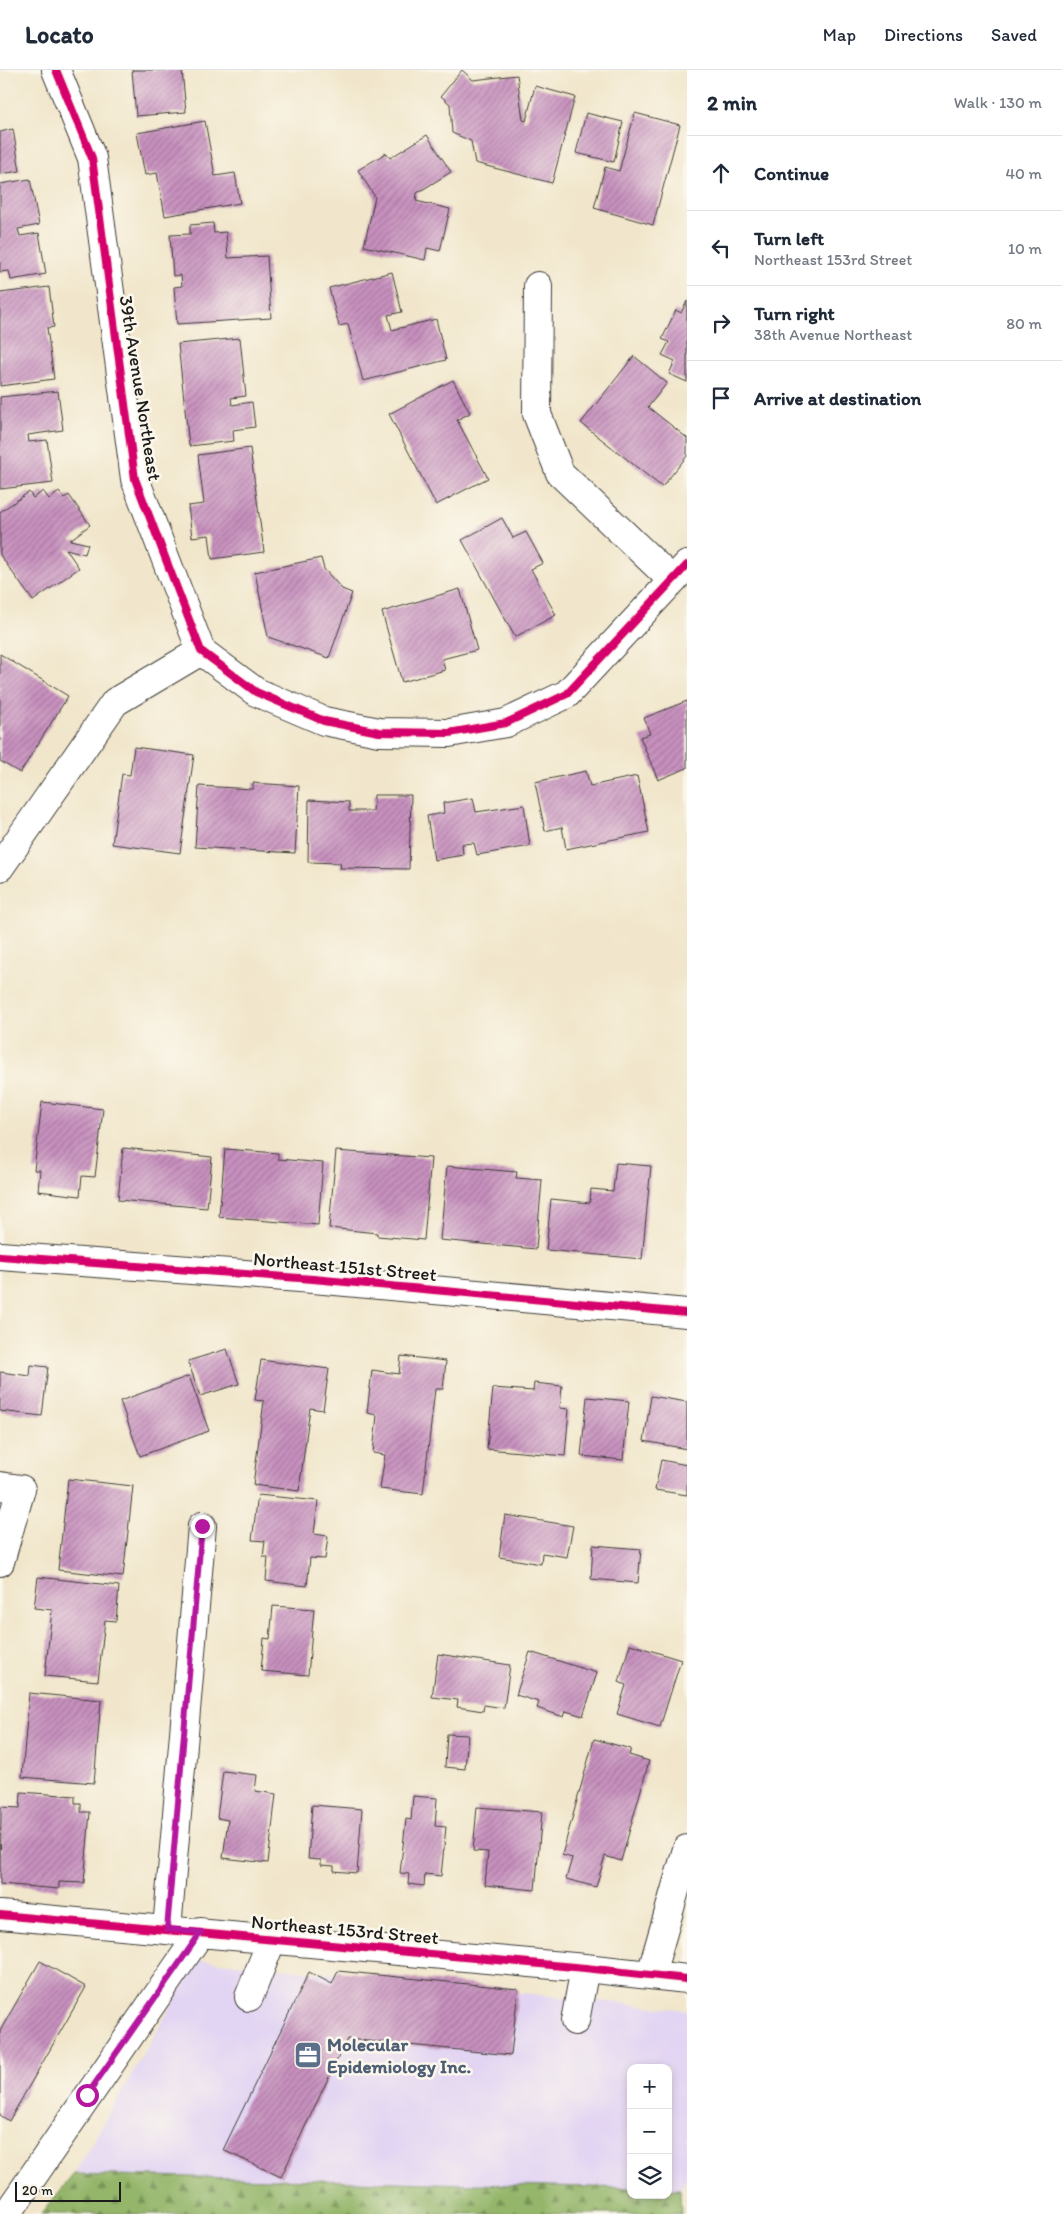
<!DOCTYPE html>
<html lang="en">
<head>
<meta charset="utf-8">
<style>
  :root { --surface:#fff; --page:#f2f2f3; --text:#1f2937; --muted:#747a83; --line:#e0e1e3 }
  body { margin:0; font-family:Itim,sans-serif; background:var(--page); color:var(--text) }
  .controls { position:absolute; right:15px; bottom:15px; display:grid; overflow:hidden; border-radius:10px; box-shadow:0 2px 8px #0003 }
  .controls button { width:45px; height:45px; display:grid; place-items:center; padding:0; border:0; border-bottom:1px solid var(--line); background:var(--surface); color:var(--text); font:25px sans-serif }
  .scale { position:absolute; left:15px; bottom:12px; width:106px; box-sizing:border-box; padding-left:5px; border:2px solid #1c1c1c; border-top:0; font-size:14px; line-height:18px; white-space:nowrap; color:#1c1c1c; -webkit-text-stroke:4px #fbf7ec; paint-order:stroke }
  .stop { position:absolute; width:15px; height:15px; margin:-11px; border:4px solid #b5179e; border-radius:50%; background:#fff }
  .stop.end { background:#b5179e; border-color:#fff; box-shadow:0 1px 5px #0008 }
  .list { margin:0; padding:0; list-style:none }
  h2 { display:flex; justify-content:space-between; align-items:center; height:65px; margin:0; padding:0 20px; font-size:21px }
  h2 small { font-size:16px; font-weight:400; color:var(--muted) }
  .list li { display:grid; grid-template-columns:32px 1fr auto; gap:15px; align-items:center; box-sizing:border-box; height:75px; padding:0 20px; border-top:1px solid var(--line) }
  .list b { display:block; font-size:19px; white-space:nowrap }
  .list p { margin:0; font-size:16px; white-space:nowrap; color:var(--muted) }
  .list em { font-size:16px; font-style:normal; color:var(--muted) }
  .icon { flex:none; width:28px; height:28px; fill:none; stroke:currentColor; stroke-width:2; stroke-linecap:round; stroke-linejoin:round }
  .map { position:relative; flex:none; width:687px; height:2144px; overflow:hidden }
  header { display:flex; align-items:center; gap:30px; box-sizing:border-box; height:70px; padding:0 25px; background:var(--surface); border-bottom:1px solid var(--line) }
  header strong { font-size:24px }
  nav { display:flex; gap:28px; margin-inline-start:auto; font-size:18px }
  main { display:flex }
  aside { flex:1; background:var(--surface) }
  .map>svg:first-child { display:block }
  .built { fill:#e2d4f3 }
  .forest { fill:url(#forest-firs); stroke:#586943 }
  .building { fill:url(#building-hatch) }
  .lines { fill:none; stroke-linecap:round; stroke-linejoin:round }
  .minor-casing { stroke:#3c3a36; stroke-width:30 }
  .minor { stroke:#fff; stroke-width:28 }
  .cycleway-casing { stroke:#fbf7ec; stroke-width:11 }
  .cycleway { stroke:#d6006c; stroke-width:8 }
  .route { stroke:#b5179e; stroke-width:6 }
  .labels { text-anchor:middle; stroke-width:5; stroke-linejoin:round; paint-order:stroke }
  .street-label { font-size:19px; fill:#1c1c1c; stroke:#fbf7ec }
  .service-label { font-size:19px; font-weight:bold; fill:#4e5e75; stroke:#fbf7ec; text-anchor:start }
</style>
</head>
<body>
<header>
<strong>Locato</strong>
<nav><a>Map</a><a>Directions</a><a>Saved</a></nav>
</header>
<main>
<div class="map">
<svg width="687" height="2144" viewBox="0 0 687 2144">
  <defs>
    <pattern id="forest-firs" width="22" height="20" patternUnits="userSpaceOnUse" patternTransform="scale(1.25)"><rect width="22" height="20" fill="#94b66a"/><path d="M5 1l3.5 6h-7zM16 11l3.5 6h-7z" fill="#789356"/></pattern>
    <pattern id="building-hatch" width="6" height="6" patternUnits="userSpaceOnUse" patternTransform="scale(1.25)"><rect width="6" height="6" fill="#c891bf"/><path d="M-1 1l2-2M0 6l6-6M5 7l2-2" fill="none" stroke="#a2769a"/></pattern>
  </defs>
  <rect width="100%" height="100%" fill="#fbf7ec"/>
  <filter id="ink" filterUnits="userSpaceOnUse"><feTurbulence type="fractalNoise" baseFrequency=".02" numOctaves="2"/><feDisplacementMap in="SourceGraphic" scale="10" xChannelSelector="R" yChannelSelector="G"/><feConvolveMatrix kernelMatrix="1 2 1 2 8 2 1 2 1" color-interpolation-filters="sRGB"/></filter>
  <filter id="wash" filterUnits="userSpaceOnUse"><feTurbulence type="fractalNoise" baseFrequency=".0096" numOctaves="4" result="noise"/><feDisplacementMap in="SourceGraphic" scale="20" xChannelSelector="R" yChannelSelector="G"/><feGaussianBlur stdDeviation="1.12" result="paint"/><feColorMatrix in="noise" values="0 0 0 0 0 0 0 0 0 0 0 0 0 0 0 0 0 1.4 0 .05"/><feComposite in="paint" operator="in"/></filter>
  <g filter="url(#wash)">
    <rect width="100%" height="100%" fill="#f1e6cb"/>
    <path class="built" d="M198,1890l489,50v167l-7,12h-12v-121h-37v121l-557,-15z"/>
    <path class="forest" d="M74,2104l557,14v7h37v-6h12l1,25h-640z"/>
    <g id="blocks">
      <path class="building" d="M132,0h50l4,42 -50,4z
        M462,0l11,10 44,-5 6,45 3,1 9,-35 40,11 -23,86 -77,-20 -4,-22 -19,-8 -2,-29 -9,-8z
        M586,43l37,9 -9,40 -38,-9z
        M635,43l45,12 -27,100 -59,-17 11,-41 14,4z
        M205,51l10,55 20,-3 5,30 -75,13 -8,-43 -12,2 -8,-42z
        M13,59l7,42 -20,3v-42z
        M427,65l24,37 -34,21 -1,8 34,8 -10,42 -13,-3 -2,12 -61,-14 11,-49 -17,-27 28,-17 4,5z
        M30,109l9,46 -21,4 2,7 19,-3 7,41 -35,6 -2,-9 -9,1v-88z
        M213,153l1,10 12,-1 2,26 39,-2 4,62 -94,6 -3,-37 8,-1 -1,-11 -8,1 -3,-41 20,-1v-9z
        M392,202l10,40 -14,3 4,15 44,-11 10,41 -83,21 -15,-57 -9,2 -10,-38z
        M49,217l5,40 -7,1 7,51 -54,7v-93z
        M687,231v81l-18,-8 6,-13 -13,-6 7,-13 -7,-3 14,-29 5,3z
        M240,268l6,58 -15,2 1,7 20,-3 3,25 -22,3 1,11 -45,5 -11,-102z
        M634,286l33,27 -19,24 39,31v18l-25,31 -81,-64z
        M453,310l17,33 -13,7 31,58 -52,27 -47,-91z
        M58,321l5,39 -35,5 1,7 18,-2 6,43 -53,6v-92z
        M250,378l14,104 -52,7 -3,-24 -17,2 -4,-31 16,-2 -6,-49z
        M43,421l6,8 10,-7 5,6 5,-3 21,30 -20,15 18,4 -3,10 -19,-5 13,19 -46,33 -33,-46v-43l29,-20 4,6z
        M502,448l11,20 13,-6 17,31 -12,6 25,46 -41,22 -53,-97z
        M321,488l3,11 18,20 10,4 -23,65 -61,-21 -13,-65z
        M460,519l17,61 -35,9 3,11 -43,12 -20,-70z
        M0,584l68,42 -48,77 -20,-12z
        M687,631v67l-29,12 -18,-43 10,-3 -6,-16z
        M134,677l60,8 -14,98 -68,-9 10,-70 8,1z
        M586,701l4,15 47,-10 12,56 -83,17 -4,-22 -17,4 -10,-49z
        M253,713l46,3 -4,67 -100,-6 4,-61 54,3z
        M374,725h37l-2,74 -69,-1 1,-5 -33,-1 1,-62 40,2v9h24z
        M473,728l3,14 48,-7 6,41 -53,9 -3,-12 -12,1 1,11 -29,5 -7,-44 17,-3 -1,-10z
        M42,1032l61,7 -8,68 -13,-1 -2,20 -42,-5 2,-21h-6z
        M123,1078l89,9 -5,51 -89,-8z
        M225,1079l53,4v6l45,4 -5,62 -99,-8z
        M336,1081l95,7 -7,82 -47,-4v-3l-48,-5z
        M616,1093l35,3 -9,93 -96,-9 5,-51 39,4 1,-14 22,2z
        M447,1096l70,6 -1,6 26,2 -6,69 -96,-9z
        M227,1279l12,35 -39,12 -12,-35z
        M401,1286l45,5 -3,28h-8l-12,105 -43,-5 5,-34 -12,-2 4,-38 -10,-2 5,-43 27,4z
        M261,1290l68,9 -6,41 -13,-2 -11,83 -46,-6 11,-84 -9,-1z
        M31,1295l17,2 -6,49 -42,-5v-39l30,4z
        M189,1306l20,55 -69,25 -20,-55z
        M534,1313l28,3 -2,22 9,1 -4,47 -78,-7 6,-61 40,3z
        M651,1326l36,6v47l-43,-8z
        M587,1327l42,4 -6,59 -42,-4z
        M661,1390l26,5v30l-32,-5z
        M68,1409l65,7 -10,91 -65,-7z
        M258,1425l60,6 -4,33 14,2 -3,23 -15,-1 -3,28 -41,-5 2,-24h-5l2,-16 -13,-1z
        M505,1445l68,11 -6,31 -25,-4 -1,11 -42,-7z
        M593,1475l48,4 -3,34 -47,-4z
        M38,1507l81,9 -3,35 -11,-1 -7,61 -53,-5 7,-66 -18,-2z
        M273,1536l41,3 -6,66 -47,-4 3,-33 6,1z
        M630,1574l51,16 -21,67 -43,-13 9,-29 -7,-3z
        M530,1582l67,21 -14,43 -17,-5 -2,6 -27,-9 2,-6 -23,-7z
        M438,1584l72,11 -6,43 -20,-3 -1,6 -26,-4 1,-7 -26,-3z
        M29,1623l72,7 -7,83 -72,-6z
        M447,1664l21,1 -3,34 -20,-2z
        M594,1669l37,10 -2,6 20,6 -28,100 -16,-5 -9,31 -30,-8 6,-21 -10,-3z
        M223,1701l34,4 -2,16 21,3 -8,69 -45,-5 5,-38 -11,-2z
        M21,1722l54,4v7h6v9h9l-6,71 -25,-1v7l-59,-5 1,-77 19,1z
        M413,1726l24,2 -2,28 11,1 -5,49 -16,-2 -1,12 -16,-2 1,-10 -9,-1 6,-54 5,1z
        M312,1735l50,4 -5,64 -23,-2v-5l-13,-1v-5l-13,-1z
        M477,1737l65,5 -7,78 -50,-5 3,-33 -15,-1z
        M40,1891l46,26 -77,134 -9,-6v-84z
        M338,1901l180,18 -7,66 -164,-16 -66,138 -58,-27 86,-178 23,12z"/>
    </g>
  </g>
  <g filter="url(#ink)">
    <use href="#blocks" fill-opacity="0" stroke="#3c3a36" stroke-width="1"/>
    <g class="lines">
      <g class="minor-casing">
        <path id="minor" d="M56,0l36,88 43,321 66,172 55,41 68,29 55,11 70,1 57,-10 61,-29 120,-129
          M538,216l-1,128 23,59 112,107
          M0,797l115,-165 86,-51
          M0,1186l313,23 374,34
          M0,1416l21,3 -21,73
          M0,1845l585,53 102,11
          M167,1859l35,-403
          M651,1904l36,-125
          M249,1927l23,-58
          M575,1951l10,-53
          M7,2144l194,-282"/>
      </g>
      <use href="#minor" class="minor"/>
      <g class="cycleway-casing">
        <path id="cycleway" d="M56,0l36,88 43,321 66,172 55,41 68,29 55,11 70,1 57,-10 61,-29 120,-129
          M0,1186l313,23 374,34
          M0,1845l585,53 102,11"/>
      </g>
      <use href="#cycleway" class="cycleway"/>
    </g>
  </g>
  <g class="lines" filter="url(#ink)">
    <path class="route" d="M87,2025l114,-163 -34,-3 35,-403"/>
  </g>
  <defs>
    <g id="office-square" transform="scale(1.4375)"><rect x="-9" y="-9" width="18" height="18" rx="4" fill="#5c6f8a" stroke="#fbf7ec"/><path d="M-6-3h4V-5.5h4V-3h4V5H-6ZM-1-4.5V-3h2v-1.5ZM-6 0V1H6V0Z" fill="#fff"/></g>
  </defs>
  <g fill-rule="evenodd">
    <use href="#office-square" x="308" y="1985"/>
  </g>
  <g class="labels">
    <g class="street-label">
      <text transform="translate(141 318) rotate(81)" y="7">39th Avenue Northeast</text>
      <text transform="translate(345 1196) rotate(5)" y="7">Northeast 151st Street</text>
      <text transform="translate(345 1859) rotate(5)" y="7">Northeast 153rd Street</text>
    </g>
    <g class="service-label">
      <text x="327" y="1981">Molecular<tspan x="327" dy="22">Epidemiology Inc.</tspan></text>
    </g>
  </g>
</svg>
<div class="controls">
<button>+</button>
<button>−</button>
<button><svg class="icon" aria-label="layers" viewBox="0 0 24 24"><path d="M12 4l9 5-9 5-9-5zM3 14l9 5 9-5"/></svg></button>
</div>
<div class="scale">20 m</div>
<div class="stop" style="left:87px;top:2025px"></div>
<div class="stop end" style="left:202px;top:1456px"></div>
</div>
<aside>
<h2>2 min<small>Walk · 130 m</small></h2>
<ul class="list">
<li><svg class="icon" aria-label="ahead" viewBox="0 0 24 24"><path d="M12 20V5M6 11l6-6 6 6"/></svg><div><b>Continue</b></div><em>40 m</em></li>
<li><svg class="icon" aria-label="left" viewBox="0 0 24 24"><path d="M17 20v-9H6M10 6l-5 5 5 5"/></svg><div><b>Turn left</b><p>Northeast 153rd Street</p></div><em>10 m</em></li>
<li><svg class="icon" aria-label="right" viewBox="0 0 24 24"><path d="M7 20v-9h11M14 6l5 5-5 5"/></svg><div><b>Turn right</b><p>38th Avenue Northeast</p></div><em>80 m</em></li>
<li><svg class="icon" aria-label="arrive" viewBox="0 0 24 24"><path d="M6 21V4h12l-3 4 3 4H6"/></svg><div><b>Arrive at destination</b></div></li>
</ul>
</aside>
</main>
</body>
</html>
